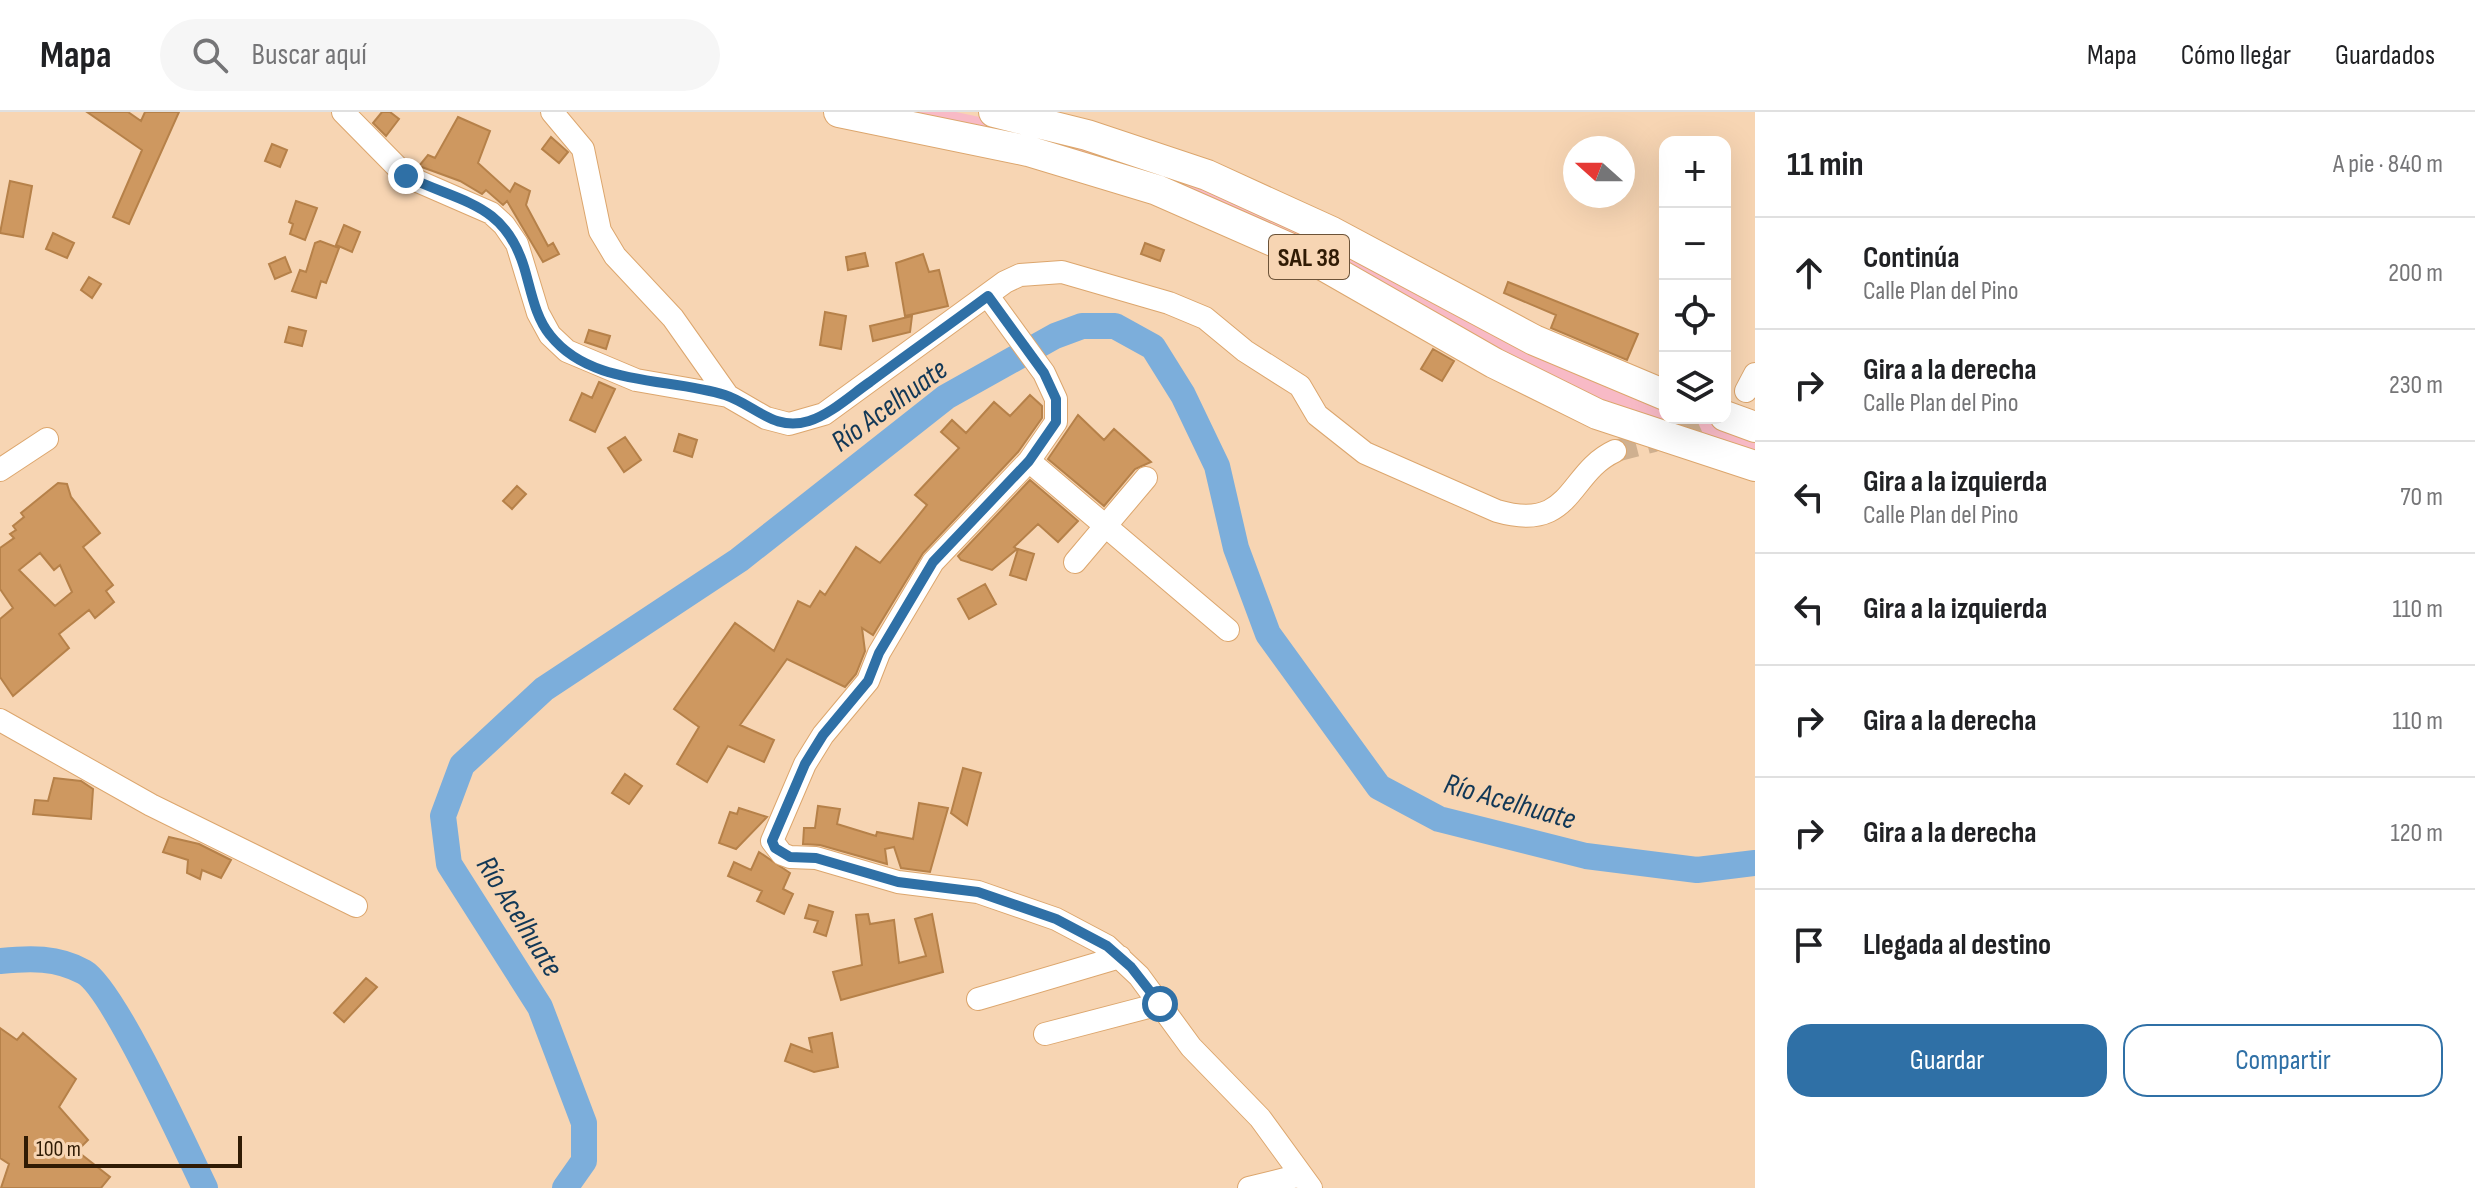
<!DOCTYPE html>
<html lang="es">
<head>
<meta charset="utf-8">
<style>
  :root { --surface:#fff; --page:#f6f6f6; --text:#202124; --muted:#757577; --line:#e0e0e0; --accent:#2f70a6 }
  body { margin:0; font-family:"Sofia Sans Condensed",sans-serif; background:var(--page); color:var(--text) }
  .controls { position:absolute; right:24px; top:24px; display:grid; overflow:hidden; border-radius:16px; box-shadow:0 8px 32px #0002 }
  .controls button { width:72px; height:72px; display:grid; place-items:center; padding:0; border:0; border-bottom:2px solid var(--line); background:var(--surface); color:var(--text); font:40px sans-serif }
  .compass { position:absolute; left:1563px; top:24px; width:72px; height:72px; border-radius:50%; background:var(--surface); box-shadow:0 8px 32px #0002; rotate:291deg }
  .scale { position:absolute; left:24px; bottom:20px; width:218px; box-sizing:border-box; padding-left:8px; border:4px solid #301b04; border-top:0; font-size:22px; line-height:28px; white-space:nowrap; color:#301b04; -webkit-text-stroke:6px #f7d5b3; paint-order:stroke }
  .stop { position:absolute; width:24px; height:24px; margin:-18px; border:6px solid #2f70a6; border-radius:50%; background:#fff }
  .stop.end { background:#2f70a6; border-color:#fff; box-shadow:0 2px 8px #0008 }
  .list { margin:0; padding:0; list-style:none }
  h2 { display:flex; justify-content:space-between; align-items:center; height:104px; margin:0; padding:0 32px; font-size:34px }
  h2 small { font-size:26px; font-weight:400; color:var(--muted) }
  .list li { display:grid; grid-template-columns:52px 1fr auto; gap:24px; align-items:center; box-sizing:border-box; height:112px; padding:0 32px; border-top:2px solid var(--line) }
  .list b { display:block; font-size:30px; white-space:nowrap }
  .list p { margin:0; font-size:26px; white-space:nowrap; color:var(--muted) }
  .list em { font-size:26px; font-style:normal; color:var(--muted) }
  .actions { display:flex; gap:16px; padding:24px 32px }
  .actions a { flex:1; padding:18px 0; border:2px solid var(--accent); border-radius:24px; text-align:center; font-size:28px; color:var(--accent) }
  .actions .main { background:var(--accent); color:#fff }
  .icon { flex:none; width:44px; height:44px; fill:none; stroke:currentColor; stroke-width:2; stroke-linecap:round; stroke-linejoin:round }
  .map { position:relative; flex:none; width:1755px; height:1076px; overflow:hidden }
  header { display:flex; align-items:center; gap:48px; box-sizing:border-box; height:112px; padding:0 40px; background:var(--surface); border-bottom:2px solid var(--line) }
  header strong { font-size:38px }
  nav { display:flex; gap:44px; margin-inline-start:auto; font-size:28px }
  .search { width:560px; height:72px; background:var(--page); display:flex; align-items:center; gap:20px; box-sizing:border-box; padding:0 28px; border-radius:44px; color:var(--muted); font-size:30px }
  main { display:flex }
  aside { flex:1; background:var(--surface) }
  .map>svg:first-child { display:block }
  .green { fill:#f8bac6 }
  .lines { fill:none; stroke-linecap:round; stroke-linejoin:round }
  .river { stroke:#7caedb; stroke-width:26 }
  .building { fill:#ce9860; stroke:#b68149; stroke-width:2; fill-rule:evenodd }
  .minor-tunnel { stroke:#cfb090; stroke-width:22; stroke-dasharray:22 11; stroke-linecap:butt }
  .minor-casing { stroke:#dca66d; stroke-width:24 }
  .highway-casing { stroke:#dca66d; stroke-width:32 }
  .minor { stroke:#fff; stroke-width:22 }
  .highway { stroke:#fff; stroke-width:30 }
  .route { stroke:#2f70a6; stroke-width:10 }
  .labels { text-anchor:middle; stroke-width:6; stroke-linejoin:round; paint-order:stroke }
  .shield { fill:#f7d5b3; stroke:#6c5338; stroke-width:2 }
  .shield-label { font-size:26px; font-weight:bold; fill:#301b04 }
  .water-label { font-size:30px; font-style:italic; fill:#113756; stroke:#f7d5b3 }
</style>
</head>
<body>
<header>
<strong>Mapa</strong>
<div class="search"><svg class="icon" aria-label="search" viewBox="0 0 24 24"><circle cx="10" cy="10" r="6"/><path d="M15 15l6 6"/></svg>Buscar aquí</div>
<nav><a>Mapa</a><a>Cómo llegar</a><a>Guardados</a></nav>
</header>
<main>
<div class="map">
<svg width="1755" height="1076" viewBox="0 0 1755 1076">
  <rect width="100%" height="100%" fill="#f7d5b3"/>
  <path class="green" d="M883,0h73l96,20 84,24 529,248v14h39l51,17v20l-186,-67 -247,-131z"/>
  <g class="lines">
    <path class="river" d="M0,849c30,-3 57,-4 84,11 30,17 102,177 121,216
      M565,1076l19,-27v-38l-44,-116 -91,-143 -6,-48 19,-51 82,-76 195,-129 207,-163 109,-61 27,-10h33l38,21 30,48 34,71 19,82 32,86 111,153 60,32 147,37 111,14 58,-7"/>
  </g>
  <path class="building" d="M87,0h41l13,9 4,-9h34l-50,112 -16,-7 29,-67z
    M382,0h8l9,7 -13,17 -13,-13z
    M458,5l32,14 -12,32 32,29 5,-9 15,8 -4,14 22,41 5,-3 6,11 -16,8 -36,-61 -4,4 -17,-15 -4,4 -22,-13 -41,-15 9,-11 7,3z
    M551,25l17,15 -9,11 -17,-14z
    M272,32l15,6 -7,17 -15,-6z
    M10,69l22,5 -9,51 -23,-4z
    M296,89l21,7 -12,32 -15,-6 3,-10 -4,-2z
    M344,113l16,7 -8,20 -16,-7z
    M53,121l21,10 -7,15 -21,-9z
    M320,129l19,7 -13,35 -5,-2 -5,17 -24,-7 8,-21 6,2 9,-29z
    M1145,131l19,7 -4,11 -19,-7z
    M865,141l3,13 -20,4 -2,-13z
    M923,142l6,18 10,-2 9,36 -43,10 -9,-53z
    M285,145l6,15 -16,7 -6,-15z
    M89,165l12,7 -9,14 -11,-8z
    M1508,170l130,52 -11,26 -76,-32 5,-13 -52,-22z
    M825,200l21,4 -5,33 -21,-4z
    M912,204l-2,16 -37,9 -3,-15z
    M289,215l17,4 -4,15 -17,-4z
    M589,218l21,6 -4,13 -21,-7z
    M1433,237l21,12 -12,20 -21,-12z
    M599,270l16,7 -20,43 -25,-12 12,-27 10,5z
    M1030,283l12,11v12l-24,34 -95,101 -50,82 -11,-7 3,23 -9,23 -11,13 -58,-28 -47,66 34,15 -10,22 -36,-16 -21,36 -30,-18 22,-37 -25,-18 61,-86 39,28 24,-50 12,6 10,-16 5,4 31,-48 24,16 47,-58 -12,-10 44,-47 -18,-16 11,-12 14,13 28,-31 16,14z
    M1078,303l26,25 10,-11 37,33 -16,7 -31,37 -56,-47z
    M679,322l18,6 -5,17 -18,-6z
    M625,325l16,23 -17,12 -16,-24z
    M1030,368l48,41 -20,21 -20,-18 -24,23 3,2 -25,21 -31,-10 -3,-4z
    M58,371l9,1 4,13 29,36 -17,14 30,38 -7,6 8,11 -19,16 -6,-8 -30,24 10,14 -56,48 -13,-19v-58l13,-11 -13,-19v-41l14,-10 -4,-4 6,-4 -3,-4 11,-9 -3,-4zM40,441l14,17 6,-5 12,27 -17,14 -36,-36z
    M517,374l9,8 -14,15 -9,-8z
    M1018,437l16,5 -8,26 -16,-5z
    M985,472l11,20 -27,15 -11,-20z
    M963,656l18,5 -14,52 -16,-12z
    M625,662l17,12 -13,18 -17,-11z
    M54,666l27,3 12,8 -2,30 -58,-5 2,-14 13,1z
    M919,691l29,5 -18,64 -29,-4 -7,-21 -9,2 2,15 -67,-19 -17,-1 1,-16h11l3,-22 22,3 -3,15 39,12 1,-4 36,7z
    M739,696l28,9 -31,32 -17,-6 11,-31 7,2z
    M169,725l30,7 32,16 -10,18 -19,-8 -2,9 -13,-6 1,-13 -25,-8z
    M759,740l31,21 -7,16 10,5 -9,20 -27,-13 5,-10 -34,-15 6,-14 17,8z
    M809,793l24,7 -7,24 -12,-4 4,-11 -13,-3z
    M868,802l2,10 24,-4 5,43 27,-7 -11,-37 17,-5 11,58 -102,28 -8,-28 29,-7 -6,-50z
    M366,866l11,9 -33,35 -10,-9z
    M0,916l17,12 6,-7 53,46 -17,28 29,33 -11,11 33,26 -9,11h-100l8,-24 -9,-6z
    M832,921l6,34 -24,5 -29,-11 6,-17 21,8 -3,-14z"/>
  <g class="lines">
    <path class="minor-tunnel" d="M1615,339l39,-10 52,-23"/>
    <g class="minor-casing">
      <path id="minor" d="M343,0l63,64 85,37 13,12 13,19 21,69 12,22 17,16 69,29 92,16 38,22 23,6 35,-10 181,-132 15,-7 42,-3 107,31 36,15 40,33 55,35 17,29 48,38 132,58c76,22 70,-38 118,-60
        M552,0l31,37 17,82 15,25 58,62 55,78
        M988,184l56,77 12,26v23l-27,39 -96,101 -54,91 -11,28 -45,54 -18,29 -33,77 10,13 8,3 26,1 82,24 80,10 78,27 51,27 32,30 52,71 69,71 51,70
        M1746,279l9,-17
        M1029,349l199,169
        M0,358l47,-31
        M1075,450l71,-84
        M0,608l151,85 205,101
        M978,887l142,-42
        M1045,922l115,-30
        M1249,1076l52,-13"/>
    </g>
    <g class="highway-casing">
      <path id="highway" d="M839,0l189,39 129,39 150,66 187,107 103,51 158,52
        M994,0l93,23 120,40 125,57 202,108 131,55
        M1725,304l30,11"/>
    </g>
    <use href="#minor" class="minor"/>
    <use href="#highway" class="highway"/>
  </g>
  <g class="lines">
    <path class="route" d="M406,64c55,27 98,26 118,91 7,23 11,50 26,68 41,52 119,42 175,60 30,10 49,37 84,26 22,-7 42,-26 61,-39 39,-29 79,-57 118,-86l56,77 12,26v23l-27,39 -96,101 -54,91 -11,28 -45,54 -18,29 -33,77 3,7 15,9 26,1 82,24 80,10 78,27 51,27 24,21 29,37"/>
  </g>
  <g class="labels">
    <rect class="shield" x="1269" y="123" width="80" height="44" rx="6"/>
    <g class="shield-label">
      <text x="1309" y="154">SAL 38</text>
    </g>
    <g class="water-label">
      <text transform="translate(889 293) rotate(-36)" y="10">Río Acelhuate</text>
      <text transform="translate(1510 689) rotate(16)" y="10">Río Acelhuate</text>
      <text transform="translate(520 804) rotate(58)" y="10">Río Acelhuate</text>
    </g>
  </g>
</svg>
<div class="controls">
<button>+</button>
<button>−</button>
<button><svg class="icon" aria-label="locate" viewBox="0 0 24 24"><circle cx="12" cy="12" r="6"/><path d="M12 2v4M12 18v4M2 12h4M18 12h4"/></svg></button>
<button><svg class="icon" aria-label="layers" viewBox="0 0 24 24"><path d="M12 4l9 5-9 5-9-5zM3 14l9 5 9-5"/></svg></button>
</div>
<svg class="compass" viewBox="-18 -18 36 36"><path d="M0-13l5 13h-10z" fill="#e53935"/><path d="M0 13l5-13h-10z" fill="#757577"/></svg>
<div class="scale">100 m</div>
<div class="stop" style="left:1160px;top:892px"></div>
<div class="stop end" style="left:406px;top:64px"></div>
</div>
<aside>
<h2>11 min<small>A pie · 840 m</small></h2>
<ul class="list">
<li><svg class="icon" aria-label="ahead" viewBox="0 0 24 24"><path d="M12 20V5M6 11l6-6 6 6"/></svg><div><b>Continúa</b><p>Calle Plan del Pino</p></div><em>200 m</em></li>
<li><svg class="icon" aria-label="right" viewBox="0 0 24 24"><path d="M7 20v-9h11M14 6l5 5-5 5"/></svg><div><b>Gira a la derecha</b><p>Calle Plan del Pino</p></div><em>230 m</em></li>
<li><svg class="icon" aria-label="left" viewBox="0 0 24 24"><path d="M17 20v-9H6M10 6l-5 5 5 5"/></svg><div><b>Gira a la izquierda</b><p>Calle Plan del Pino</p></div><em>70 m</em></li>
<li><svg class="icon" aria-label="left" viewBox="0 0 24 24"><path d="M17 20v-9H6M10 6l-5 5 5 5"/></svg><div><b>Gira a la izquierda</b></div><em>110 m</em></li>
<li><svg class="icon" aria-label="right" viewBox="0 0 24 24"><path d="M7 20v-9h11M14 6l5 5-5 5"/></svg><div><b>Gira a la derecha</b></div><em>110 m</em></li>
<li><svg class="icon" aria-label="right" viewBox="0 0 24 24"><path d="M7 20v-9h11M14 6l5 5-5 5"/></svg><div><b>Gira a la derecha</b></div><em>120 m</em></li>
<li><svg class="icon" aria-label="arrive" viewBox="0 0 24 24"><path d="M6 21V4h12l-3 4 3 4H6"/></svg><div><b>Llegada al destino</b></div></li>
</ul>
<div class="actions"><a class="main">Guardar</a><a>Compartir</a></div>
</aside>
</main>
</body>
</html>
